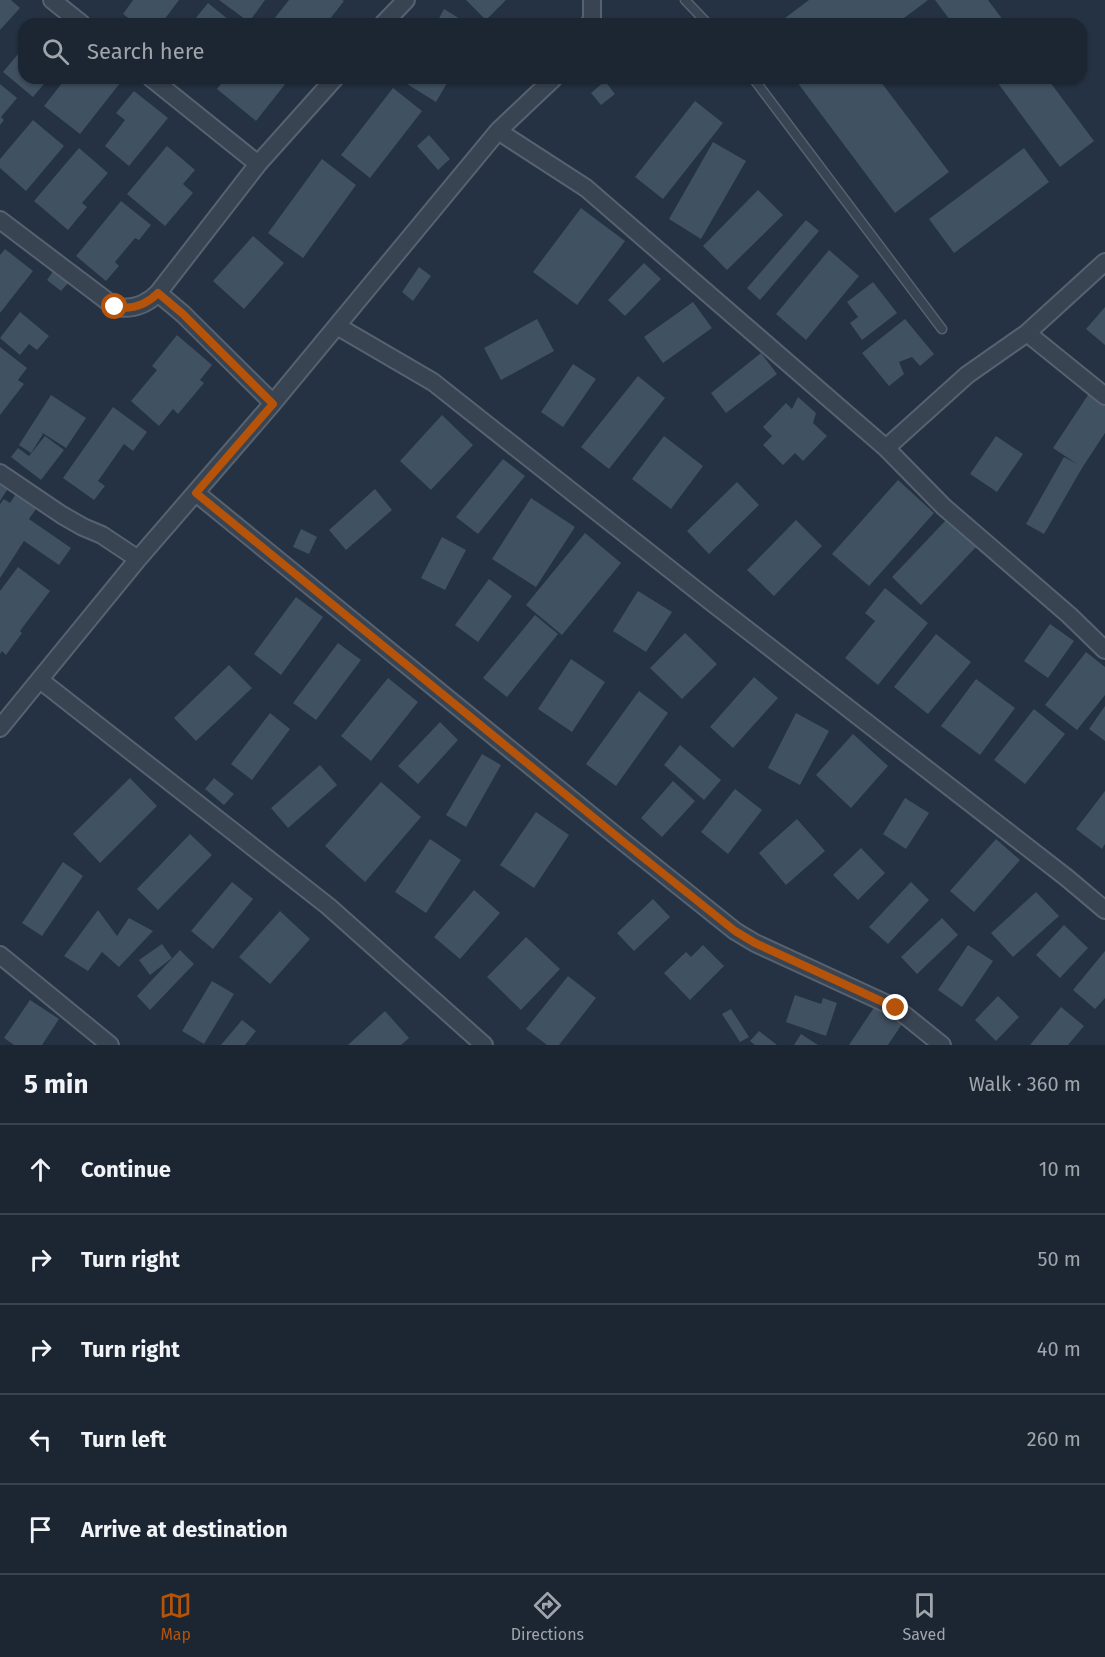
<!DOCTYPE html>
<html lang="en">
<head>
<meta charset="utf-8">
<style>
  :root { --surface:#1b2632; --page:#28323e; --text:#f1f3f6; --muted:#a0a5ac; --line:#39434d; --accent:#b45309 }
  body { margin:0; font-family:"Fira Sans",sans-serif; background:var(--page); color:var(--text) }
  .stop { position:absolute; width:18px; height:18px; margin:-14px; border:4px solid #b45309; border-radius:50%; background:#fff }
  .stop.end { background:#b45309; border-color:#fff; box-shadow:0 2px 6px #0008 }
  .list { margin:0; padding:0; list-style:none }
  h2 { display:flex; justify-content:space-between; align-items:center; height:78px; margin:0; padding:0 24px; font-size:26px }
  h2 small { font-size:20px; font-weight:400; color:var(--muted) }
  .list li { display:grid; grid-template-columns:39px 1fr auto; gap:18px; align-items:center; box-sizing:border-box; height:90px; padding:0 24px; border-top:2px solid var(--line) }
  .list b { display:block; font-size:22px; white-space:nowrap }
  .list em { font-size:20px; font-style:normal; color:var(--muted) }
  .icon { flex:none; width:33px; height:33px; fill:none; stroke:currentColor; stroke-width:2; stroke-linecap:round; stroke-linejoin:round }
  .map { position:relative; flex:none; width:1105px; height:1045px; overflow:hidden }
  .search { position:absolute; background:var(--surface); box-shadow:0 2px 4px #0004; left:18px; right:18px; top:18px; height:66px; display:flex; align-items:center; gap:15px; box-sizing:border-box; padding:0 21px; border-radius:18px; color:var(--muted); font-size:22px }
  .sheet { height:528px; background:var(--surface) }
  nav { display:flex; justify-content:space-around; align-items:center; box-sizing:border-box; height:84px; border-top:2px solid var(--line); background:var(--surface); font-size:16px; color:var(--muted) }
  nav a { display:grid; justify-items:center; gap:3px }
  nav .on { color:var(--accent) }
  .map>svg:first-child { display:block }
  .building { fill:#405162 }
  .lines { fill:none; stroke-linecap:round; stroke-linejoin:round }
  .lane-casing { stroke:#576270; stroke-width:11 }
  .street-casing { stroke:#576270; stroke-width:20 }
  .lane { stroke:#394452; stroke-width:8 }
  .street { stroke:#394452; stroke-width:16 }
  .route { stroke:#b45309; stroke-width:8 }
</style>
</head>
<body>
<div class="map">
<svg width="1105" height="1045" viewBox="0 0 1105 1045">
  <rect width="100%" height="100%" fill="#243243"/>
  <path class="building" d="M0,0h11l9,8 -20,22z
    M133,0h46l-18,24h-25l-13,-10z
    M219,0h46l-16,22z
    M289,0h53l2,1 -18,23h-56z
    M466,0h40l-20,20z
    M809,0h119l-32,24h-119z
    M935,0h53l18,24h-53z
    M208,3l26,21h-43z
    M444,9l24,15h-32z
    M24,47v31h25l-16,19 -30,-25z
    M66,78h58l-44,56 -36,-28z
    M226,78h64l-34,43 -39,-32z
    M404,78h46l-14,24 -34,-21z
    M794,78h84l71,94 -54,41z
    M994,78h53l47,63 -34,26z
    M605,81l10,13 -14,11 -10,-12z
    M0,84l17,14 -16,19 3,3 -4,5z
    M393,88l29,23 -52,67 -29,-23z
    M134,91l34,27 -39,48 -24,-20 20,-26 -9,-7z
    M695,101l28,22 -60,76 -28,-22z
    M33,120l31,26 -38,45 -26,-23v-9z
    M429,135l21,24 -12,11 -21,-24z
    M713,142l33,19 -45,78 -32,-20z
    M167,146l28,24 -12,14 10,9 -28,33 -38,-32z
    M79,148l29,25 -26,30 5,4 -19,23 -34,-29z
    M1024,148l25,34 -95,71 -25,-34z
    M322,159l34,26 -53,73 -35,-25z
    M758,190l25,25 -56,55 -24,-24z
    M121,201l30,24 -12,15 -4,-2 -20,24 4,4 -13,15 -30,-25z
    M581,208l44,33 -48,64 -44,-33z
    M806,220l13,11 -59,69 -13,-12z
    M253,236l31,27 -40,46 -31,-28z
    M5,249l28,22 -33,42v-58z
    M829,250l30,26 -53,64 -30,-26z
    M644,263l17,16 -36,37 -17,-16z
    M419,267l12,9 -18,25 -11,-9z
    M54,270l15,12 -8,9 -14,-11z
    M873,282l24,31 -35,27 -12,-17 8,-6 -11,-15z
    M693,302l19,26 -49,35 -19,-26z
    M1105,307v38l-19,-16z
    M20,312l29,24 -12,14 -8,-6 -9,11 -20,-17z
    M537,319l17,32 -53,29 -17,-32z
    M905,319l29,35 -14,12 -8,-9 -13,5 5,12 -15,12 -27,-33z
    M177,335l35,30 -12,15 4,3 -26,31 -5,-5 -14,17 -28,-25 26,-31 -5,-4z
    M0,347l27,21 -9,12 6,4 -24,31z
    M761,353l16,21 -51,39 -15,-20z
    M573,364l23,15 -33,48 -22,-15z
    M638,376l27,22 -56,71 -28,-22z
    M1092,389l13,9v35l-23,35 -38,66 -18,-10 38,-67 13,7 -24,-16z
    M51,395l35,23 -20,30 -25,-16 2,2 -12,19 -12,-8z
    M798,397l18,16 -3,10 14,13 -24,25 -8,-8 -12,12 -20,-20 9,-9 -9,-9 23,-24 6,6z
    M113,407l34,25 -14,19 -9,-7 -26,37 7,5 -11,14 -31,-22z
    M442,415l31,30 -42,45 -31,-29z
    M45,436l19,14 -23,30 -30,-23 7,-9 11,8z
    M664,436l39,30 -32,43 -39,-30z
    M996,436l27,18 -26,38 -27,-18z
    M503,459l22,17 -47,58 -22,-17z
    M0,477l11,7 -11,17z
    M898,480l36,33 -65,73 -37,-32z
    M737,482l22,23 -50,49 -22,-23z
    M375,489l17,21 -46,40 -17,-20z
    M17,492l21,14 -9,13 42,29 -12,17 -35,-24 -24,37v-74l4,-5 6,4z
    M531,498l44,29 -39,60 -44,-28z
    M947,519l29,28 -55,58 -29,-28z
    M796,520l26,26 -48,50 -27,-26z
    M301,529l16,8 -8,17 -16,-7z
    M585,533l36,30 -59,72 -36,-30z
    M442,537l24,13 -21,40 -24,-12z
    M18,567l32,24 -30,40 2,2 -16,22 -4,-4 -2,3v-63z
    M489,579l23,17 -34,46 -23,-17z
    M885,588l43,35 -50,62 -33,-27 30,-37 -10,-8z
    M638,591l34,21 -26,40 -33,-21z
    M296,597l27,20 -42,58 -27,-21z
    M535,615l23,19 -51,63 -24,-19z
    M1050,624l24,17 -26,37 -24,-17z
    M685,633l32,31 -35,35 -32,-31z
    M936,634l35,28 -43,52 -34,-27z
    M338,643l23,17 -45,60 -23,-17z
    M1086,652l19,15v28l-28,35 -32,-25z
    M571,659l34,23 -33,50 -34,-23z
    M229,665l23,23 -56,53 -22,-23z
    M754,677l24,21 -45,50 -23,-21z
    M388,678l30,24 -47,59 -30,-25z
    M976,679l39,29 -35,47 -39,-29z
    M639,691l29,22 -52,73 -30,-22z
    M1105,706v35l-16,-12z
    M1034,709l31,25 -40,50 -31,-24z
    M270,713l20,16 -38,51 -21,-16z
    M796,713l33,18 -29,54 -32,-17z
    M440,722l18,18 -40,44 -20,-18z
    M853,734l35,32 -37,42 -35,-33z
    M680,745l41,35 -17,20 -40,-35z
    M482,754l19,11 -35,62 -20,-12z
    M320,765l17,20 -49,43 -17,-20z
    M130,778l27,28 -57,57 -27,-29z
    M214,778l20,16 -10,11 -19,-16z
    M673,781l22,20 -33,36 -21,-19z
    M381,782l40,35 -56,65 -40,-36z
    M735,789l27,21 -34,44 -27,-22z
    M1105,791v53l-3,5 -26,-20z
    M905,798l24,15 -23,36 -23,-15z
    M536,812l33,23 -35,53 -34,-23z
    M797,819l28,32 -39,34 -27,-32z
    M190,834l22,21 -54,55 -21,-21z
    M430,839l31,21 -35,53 -31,-21z
    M996,839l24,21 -46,52 -24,-21z
    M861,848l24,25 -27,27 -25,-25z
    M63,862l20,14 -41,60 -20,-13z
    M232,882l21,17 -40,50 -22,-18z
    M911,882l18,18 -41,44 -19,-17z
    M474,890l26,23 -40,46 -26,-22z
    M1036,892l23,24 -46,41 -22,-24z
    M653,899l17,18 -36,34 -17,-18z
    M98,910l19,26 12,-18 24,13 -34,36 -17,-15 -14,19 -24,-15z
    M280,911l30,28 -40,45 -31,-27z
    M942,918l16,17 -41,39 -16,-17z
    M1064,925l24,23 -28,30 -24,-23z
    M526,937l34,32 -39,41 -34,-33z
    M162,944l10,14 -22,17 -11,-15z
    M703,945l21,21 -34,34 -26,-27 22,-21 5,5z
    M968,945l25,16 -31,46 -24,-17z
    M180,950l14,14 -44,46 -13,-14z
    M1105,951v47l-10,11 -22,-19z
    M568,976l28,22 -37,47h-12l-21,-16z
    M212,981l22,13 -30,50 -22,-13z
    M795,995l26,9 2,-6 14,5 -11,33 -40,-14z
    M998,996l21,21 -23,24 -21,-21z
    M30,1000l29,19 -17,26h-28l-10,-7z
    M875,1006l27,18 -14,21h-39z
    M1061,1007l23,19 -16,19h-38z
    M731,1009l18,28 -9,5 -18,-28z
    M385,1011l24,27 -8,7h-53z
    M242,1020l14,11 -11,14h-24z
    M759,1031l18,14h-22l-5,-4z
    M801,1034l17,11h-24z"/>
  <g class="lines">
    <g class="lane-casing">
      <path id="lane" d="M685,0l23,24
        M753,78l189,251"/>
    </g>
    <g class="street-casing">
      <path id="street" d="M52,0l30,24
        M383,24l23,-24
        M589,24l3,-5v-19
        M151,78l107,86
        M498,131l88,57 300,260 58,59 125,108 36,35
        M0,220l115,87c17,3 31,-2 43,-14l100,-129 77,-86
        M158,293l25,21 90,89
        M337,326l96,56 277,219 357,277 38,32
        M1027,333l78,63
        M886,448l81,-73 60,-42 78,-71
        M0,473l62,42 21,12 19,8 36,24
        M196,493l424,346 115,92 20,12 141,65 46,37
        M40,680l288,226 156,139
        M0,728l138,-169 135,-156 225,-272 56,-53
        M0,955l110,90"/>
    </g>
    <use href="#lane" class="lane"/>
    <use href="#street" class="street"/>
  </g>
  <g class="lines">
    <path class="route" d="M115,307c17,3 31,-2 43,-14l25,21 90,90 -77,89 424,346 115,92 20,12 141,65"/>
  </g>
</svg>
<div class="stop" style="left:115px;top:307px"></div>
<div class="stop end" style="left:896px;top:1008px"></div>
<div class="search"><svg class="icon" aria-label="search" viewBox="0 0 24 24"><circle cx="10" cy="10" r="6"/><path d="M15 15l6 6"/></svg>Search here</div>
</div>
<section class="sheet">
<h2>5 min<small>Walk · 360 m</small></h2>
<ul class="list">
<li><svg class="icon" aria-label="ahead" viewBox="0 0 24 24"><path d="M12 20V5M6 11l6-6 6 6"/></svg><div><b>Continue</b></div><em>10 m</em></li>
<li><svg class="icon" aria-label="right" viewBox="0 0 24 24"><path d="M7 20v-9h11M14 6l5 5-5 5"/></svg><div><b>Turn right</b></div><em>50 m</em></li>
<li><svg class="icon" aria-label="right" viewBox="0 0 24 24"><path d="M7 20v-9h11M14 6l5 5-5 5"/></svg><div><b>Turn right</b></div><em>40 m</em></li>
<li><svg class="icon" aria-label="left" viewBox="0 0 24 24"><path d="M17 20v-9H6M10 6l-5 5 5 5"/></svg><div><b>Turn left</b></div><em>260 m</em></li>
<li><svg class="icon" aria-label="arrive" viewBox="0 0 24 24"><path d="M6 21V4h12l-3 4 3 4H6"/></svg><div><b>Arrive at destination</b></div></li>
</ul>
</section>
<nav>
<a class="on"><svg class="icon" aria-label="map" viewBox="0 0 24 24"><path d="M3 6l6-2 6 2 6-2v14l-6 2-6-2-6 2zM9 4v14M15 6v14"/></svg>Map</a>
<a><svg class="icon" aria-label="directions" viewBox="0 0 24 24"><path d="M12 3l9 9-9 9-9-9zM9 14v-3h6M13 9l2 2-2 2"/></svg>Directions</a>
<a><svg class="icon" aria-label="saved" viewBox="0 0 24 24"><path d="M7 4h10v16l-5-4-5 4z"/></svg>Saved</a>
</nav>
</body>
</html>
